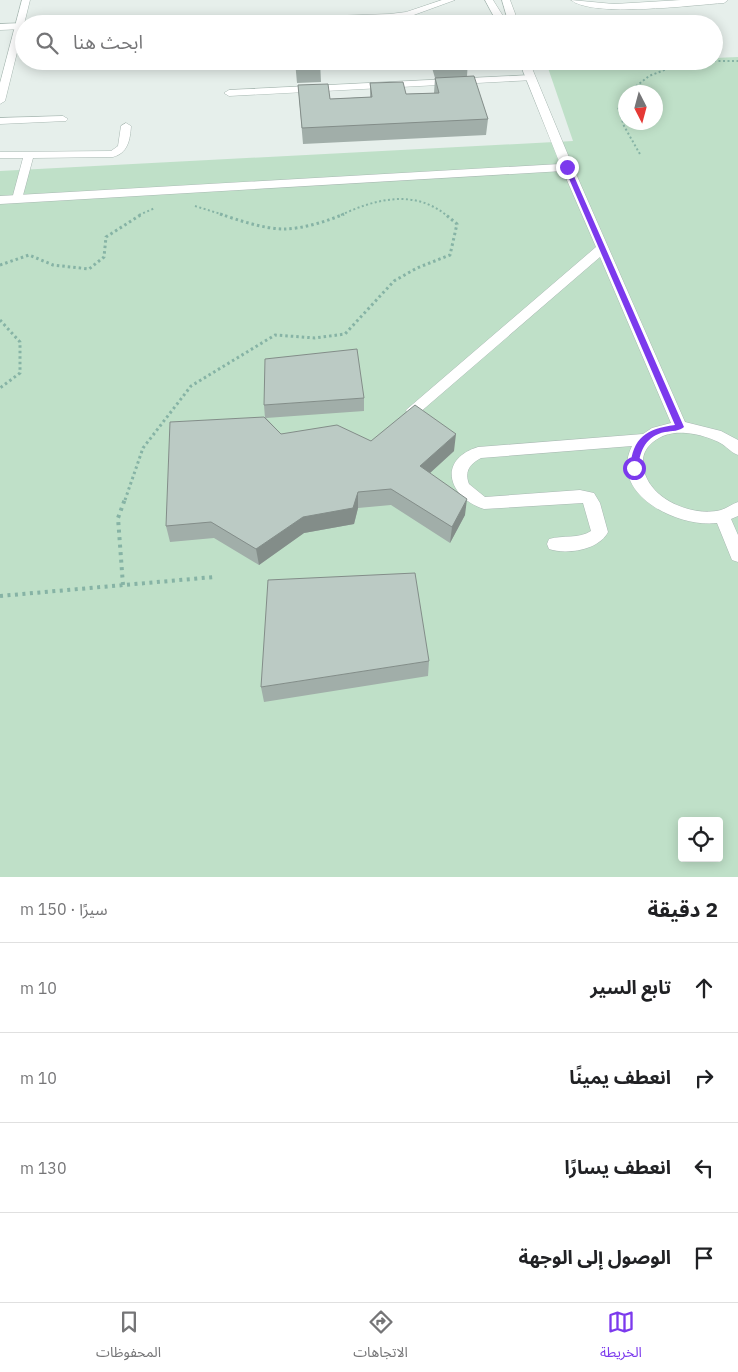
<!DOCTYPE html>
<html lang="ar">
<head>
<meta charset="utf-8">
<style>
  :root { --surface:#fff; --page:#f2f2f2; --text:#202124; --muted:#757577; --line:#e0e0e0; --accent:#7c3aed }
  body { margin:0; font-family:"IBM Plex Sans","Noto Sans Arabic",sans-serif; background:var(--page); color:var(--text); direction:rtl }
  .controls { position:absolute; right:15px; bottom:15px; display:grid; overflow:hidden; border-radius:5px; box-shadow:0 2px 12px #0003 }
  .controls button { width:45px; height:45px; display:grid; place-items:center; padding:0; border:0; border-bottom:1px solid var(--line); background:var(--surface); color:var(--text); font:25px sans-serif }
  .compass { position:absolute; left:618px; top:85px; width:45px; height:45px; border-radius:50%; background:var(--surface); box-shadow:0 2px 12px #0003; rotate:174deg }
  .stop { position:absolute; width:15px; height:15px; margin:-11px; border:4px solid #7c3aed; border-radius:50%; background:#fff }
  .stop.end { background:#7c3aed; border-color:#fff; box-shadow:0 1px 5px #0008 }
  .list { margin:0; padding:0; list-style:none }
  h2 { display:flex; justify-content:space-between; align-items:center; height:65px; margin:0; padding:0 20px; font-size:21px }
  h2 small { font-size:16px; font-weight:400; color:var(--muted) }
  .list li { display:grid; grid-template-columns:32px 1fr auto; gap:15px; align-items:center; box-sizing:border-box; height:90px; padding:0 20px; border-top:1px solid var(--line) }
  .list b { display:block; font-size:19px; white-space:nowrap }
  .list em { font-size:16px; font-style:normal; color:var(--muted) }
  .icon { flex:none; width:28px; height:28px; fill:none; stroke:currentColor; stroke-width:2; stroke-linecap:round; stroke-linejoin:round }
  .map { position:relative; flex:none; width:738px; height:877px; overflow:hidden; direction:ltr }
  .search { position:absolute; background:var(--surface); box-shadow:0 2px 12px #0003; left:15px; right:15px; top:15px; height:55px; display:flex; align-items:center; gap:12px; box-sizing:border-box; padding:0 18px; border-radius:28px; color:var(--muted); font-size:19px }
  .sheet { height:425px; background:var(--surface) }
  nav { display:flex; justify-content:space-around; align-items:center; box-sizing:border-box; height:70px; border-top:1px solid var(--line); background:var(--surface); font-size:14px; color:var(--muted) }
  nav a { display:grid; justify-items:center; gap:2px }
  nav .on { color:var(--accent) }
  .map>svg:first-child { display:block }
  .green { fill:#bfe0c8; fill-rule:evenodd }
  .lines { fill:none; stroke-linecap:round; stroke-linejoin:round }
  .lane-casing { stroke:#a8b8b2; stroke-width:1 }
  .street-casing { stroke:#a8b8b2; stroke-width:1 }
  .path-far2 { stroke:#86b3a5; stroke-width:2; stroke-dasharray:2 2.5; stroke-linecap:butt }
  .path-far1 { stroke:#86b3a5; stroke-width:3; stroke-dasharray:2.5 3; stroke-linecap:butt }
  .path { stroke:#86b3a5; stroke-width:4; stroke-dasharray:3 4.5; stroke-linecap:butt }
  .lane { fill:#fff; fill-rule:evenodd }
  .street { fill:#fff; fill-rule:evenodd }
  .wall { fill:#a1aea9 }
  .shaded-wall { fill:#838d89 }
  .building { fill:#bbcac4; stroke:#838d89 }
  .route { fill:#7c3aed }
</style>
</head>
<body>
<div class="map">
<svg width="738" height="877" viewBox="0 0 738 877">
  <rect width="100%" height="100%" fill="#e6efeb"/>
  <path class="green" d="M738,57v820h-738v-706l573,-30 -26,-76 94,-4h73v-3zM626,92h30v30h-30zM682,821h37v37h-37z"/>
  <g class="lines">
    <g class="lane-casing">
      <path id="lane" d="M22,0h8l-25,101 -5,3v-21z
        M531,75l5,3 -2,2 -305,16 -5,-3 5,-3z
        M63,116l5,3 -2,2 -66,3v-6z
        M126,123l5,3c-1,14 -3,27 -18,31l-80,1 -11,41 -5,3 -5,-3 11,-41h-23v-6l111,-1 7,-5 3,-20z"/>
    </g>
    <g class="street-casing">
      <path id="street" d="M442,0h13l-44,16 -21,4 -113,4h-90l4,-3 199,-7 16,-2z
        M485,0h8l15,24h-10z
        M502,0h8l9,24h-10z
        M571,0l43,4 67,-4h47l-4,3c-31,2 -132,15 -153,-3z
        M86,21h14l4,3h-22z
        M24,23l2,1h-2v5l-24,1v-6z
        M519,61h10l44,106 112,255 36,9 17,9v15c-6,-2 -10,-7 -16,-11 -10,-6 -24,-10 -36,-11 -12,-1 -23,1 -33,9 -6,5 -10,11 -10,19 -1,35 47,57 78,49 6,-2 11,-6 17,-8v14l-7,3 7,16v27l-6,-2 -15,-37c-39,5 -109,-29 -85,-77l-151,12c-11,6 -17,13 -12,26l16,13 95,-7 14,3 6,10 8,29c-9,18 -41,23 -59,17l-2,-5 2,-5c14,-4 30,0 42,-8l-8,-28 -99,6c-35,-11 -48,-49 -6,-62l165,-13 9,-6 19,-5 -71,-166 -182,157 -5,1 -5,-1 -2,-4 190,-163 -33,-76 -563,33v-8l560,-32z"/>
    </g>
    <path class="path-far2" d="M714,61h24
      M629,92l20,-16 39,-15
      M626,97l-8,10 6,19 17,30
      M195,206l29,9
      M139,215l16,-7
      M341,215c34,-16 73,-26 105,0"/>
    <path class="path-far1" d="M220,214c18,6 44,15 64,15 18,0 44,-8 60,-15
      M0,265l29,-10 24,10 36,4 15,-12 2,-20 36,-23
      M0,320l20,22v31l-20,15
      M125,500l18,-52 48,-62 84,-51 40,3 30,-4 49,-53 23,-13 33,-13 7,-31 -12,-10"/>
    <path class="path" d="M123,585l-5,-67 7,-19
      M0,596l214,-19"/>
    <use href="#lane" class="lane"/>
    <use href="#street" class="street"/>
  </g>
  <path class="wall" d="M295,61h25l1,21 -24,1z
    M430,61h38l-1,15 21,43 -2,16 -183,9 -5,-59 32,14 40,-2v-14l36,11 28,-1 1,-15z
    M364,398v13l-98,7 15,16 90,7 83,10 -24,22 35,42 -15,28 -59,-38 -33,3 -4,16 -50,9 -45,32 -45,-27 -44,4 -4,-16 99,-108 -1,-13z
    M429,661l-1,15 -164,26 -3,-15z"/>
  <path class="shaded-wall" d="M456,434l-2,17 -35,32 1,-17z
    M358,492v16l-4,16 -50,9 -45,32 -3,-16 47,-32z
    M467,499l-2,16 -15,28 2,-16z"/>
  <path class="building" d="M454,22l1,2h-47z
    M295,61h25l1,5 -25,1z
    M436,61h32v1l-32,2z
    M474,76l14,43 -186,9 -4,-43 30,-1 2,15 42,-2 -2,-14 33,-1 3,12 33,-1 -4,-15z
    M357,349l7,49 -100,7 1,-46z
    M415,405l41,29 -36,32 47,33 -15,28 -61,-38 -33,3 -5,16 -50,9 -47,32 -45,-27 -45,4 4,-104 94,-5 17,17 56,-9 34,16z
    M415,573l14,88 -168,26 7,-107z"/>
  <path class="route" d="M567,165l3,2 114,260c-4,4 -12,4 -19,5 -19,4 -25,18 -27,36l-4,3 -4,-3c3,-31 16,-39 45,-43l-111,-258z"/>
</svg>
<div class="controls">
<button><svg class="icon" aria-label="locate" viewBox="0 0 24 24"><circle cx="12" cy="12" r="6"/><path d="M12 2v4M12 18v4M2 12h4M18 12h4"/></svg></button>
</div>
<svg class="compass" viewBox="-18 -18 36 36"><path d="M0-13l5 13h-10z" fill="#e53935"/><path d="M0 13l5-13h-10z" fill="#757577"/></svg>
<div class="stop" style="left:634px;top:468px"></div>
<div class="stop end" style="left:567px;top:167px"></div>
<div class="search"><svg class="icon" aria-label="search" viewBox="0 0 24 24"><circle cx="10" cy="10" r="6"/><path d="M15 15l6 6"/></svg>ابحث هنا</div>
</div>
<section class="sheet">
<h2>2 دقيقة<small>سيرًا · 150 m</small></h2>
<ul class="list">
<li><svg class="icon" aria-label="ahead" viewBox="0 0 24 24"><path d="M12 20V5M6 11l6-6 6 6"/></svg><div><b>تابع السير</b></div><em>10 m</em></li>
<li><svg class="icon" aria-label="right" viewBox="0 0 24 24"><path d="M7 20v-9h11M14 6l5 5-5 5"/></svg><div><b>انعطف يمينًا</b></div><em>10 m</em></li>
<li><svg class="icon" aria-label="left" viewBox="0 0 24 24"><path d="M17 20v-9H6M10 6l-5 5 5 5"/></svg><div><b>انعطف يسارًا</b></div><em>130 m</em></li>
<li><svg class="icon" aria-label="arrive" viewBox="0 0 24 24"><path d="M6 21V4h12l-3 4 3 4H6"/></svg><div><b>الوصول إلى الوجهة</b></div></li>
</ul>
</section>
<nav>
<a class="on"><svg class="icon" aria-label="map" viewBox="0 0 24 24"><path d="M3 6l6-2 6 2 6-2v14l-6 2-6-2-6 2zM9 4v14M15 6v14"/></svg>الخريطة</a>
<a><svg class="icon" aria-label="directions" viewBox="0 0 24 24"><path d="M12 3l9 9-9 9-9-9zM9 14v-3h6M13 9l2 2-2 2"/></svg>الاتجاهات</a>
<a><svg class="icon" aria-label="saved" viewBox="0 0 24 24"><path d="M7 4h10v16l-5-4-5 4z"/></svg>المحفوظات</a>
</nav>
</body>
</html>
